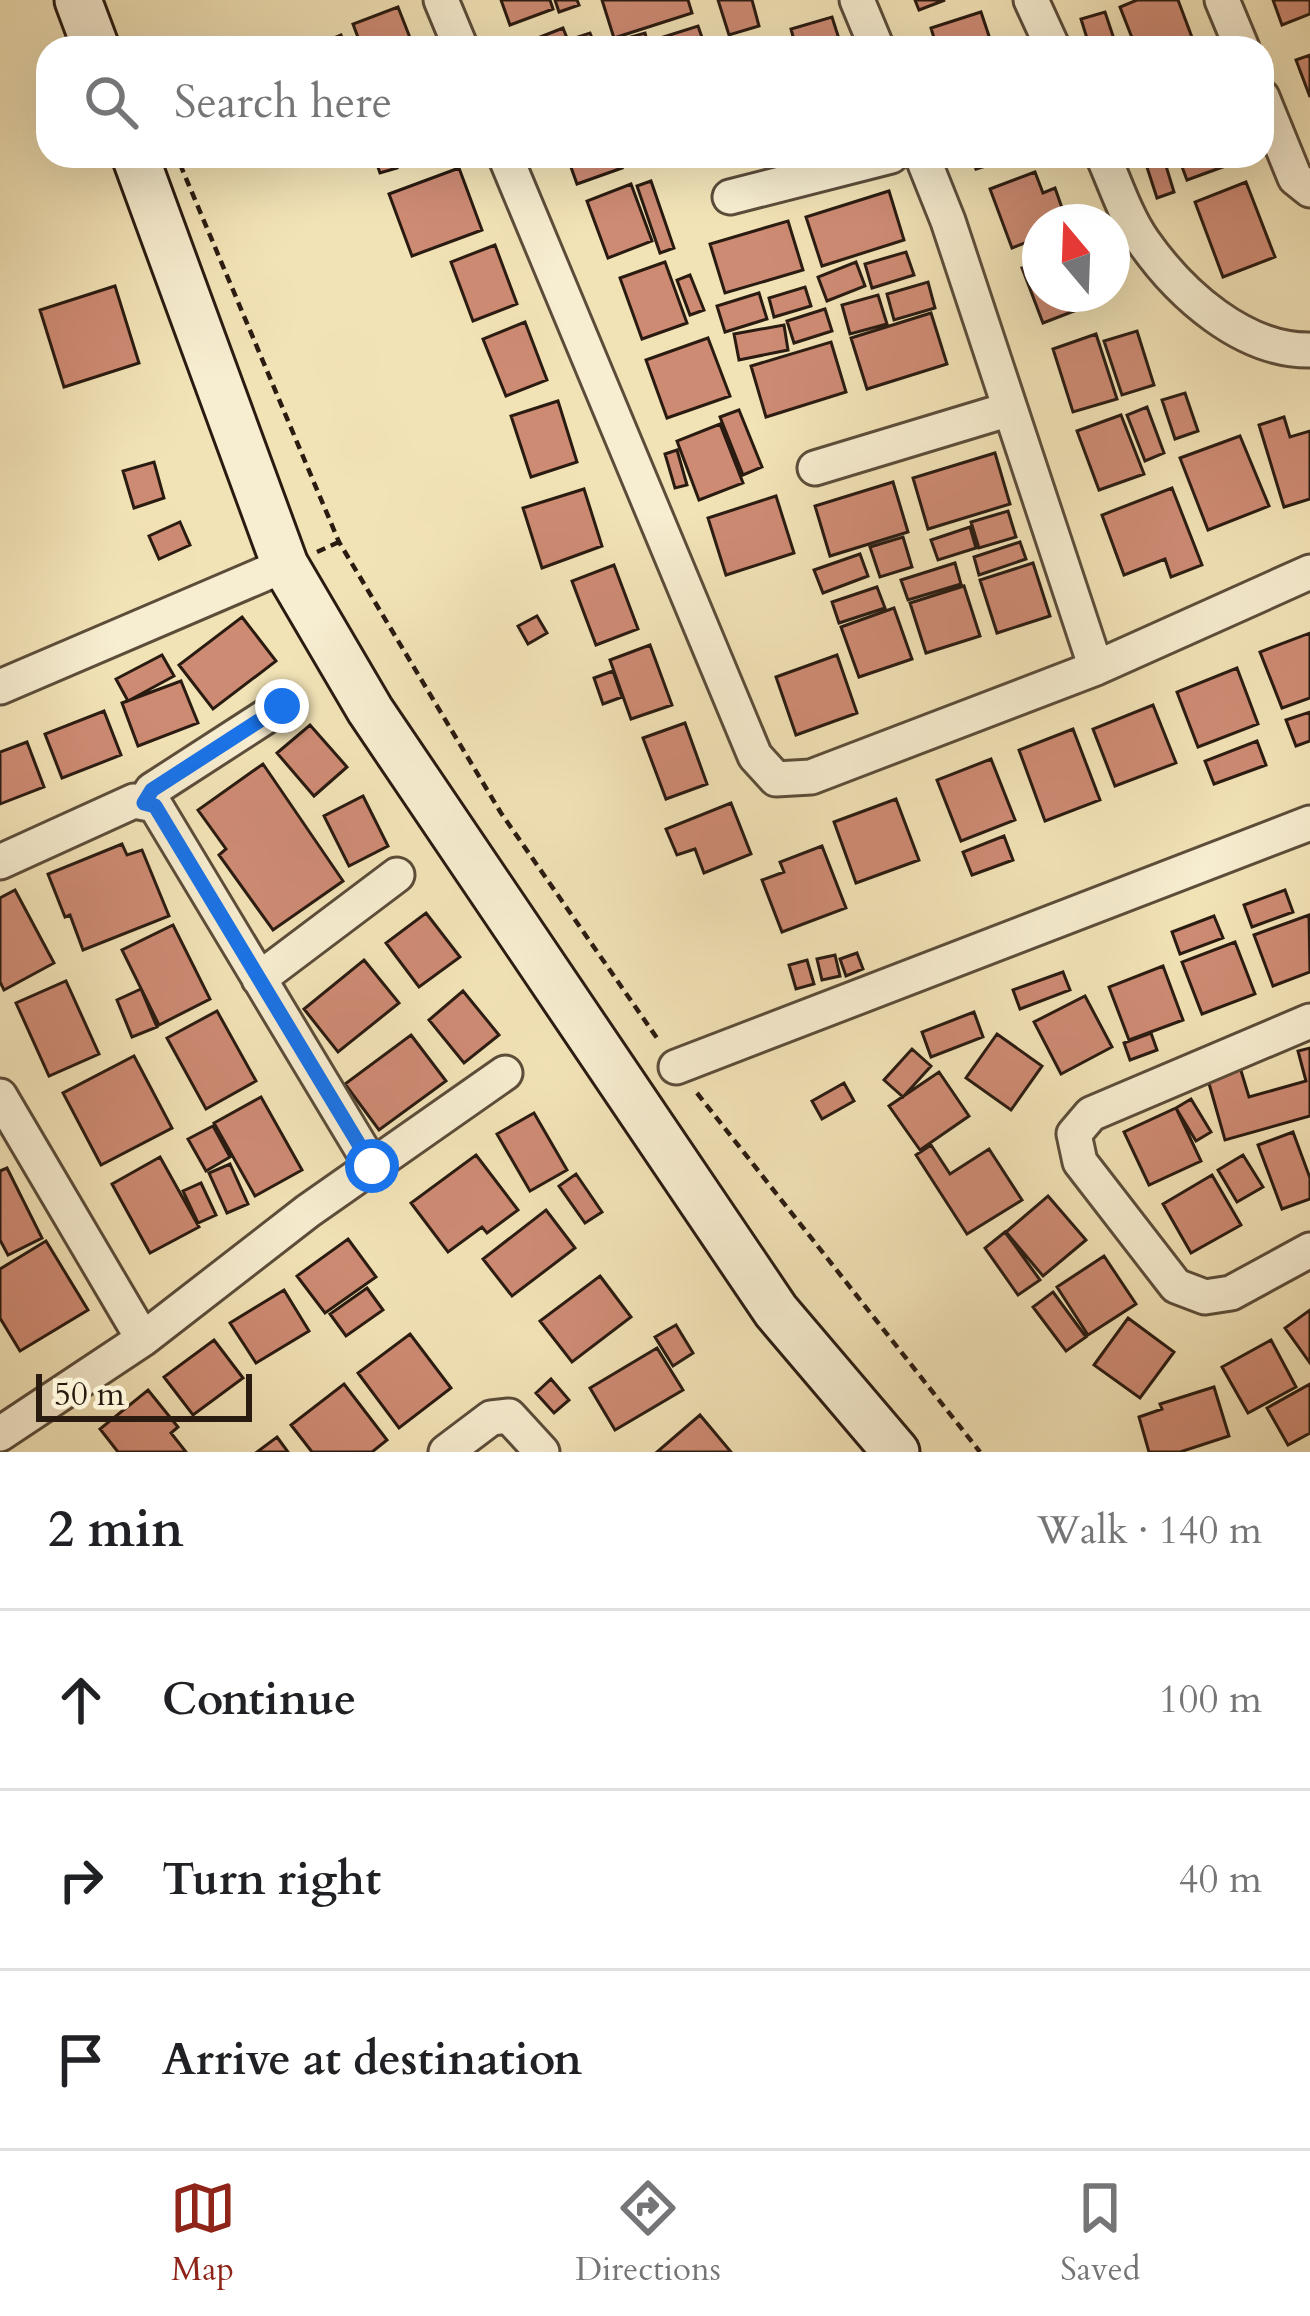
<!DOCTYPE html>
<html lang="en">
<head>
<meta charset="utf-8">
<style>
  :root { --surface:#fff; --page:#f6f6f6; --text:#202124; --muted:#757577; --line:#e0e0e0; --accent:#8f2418 }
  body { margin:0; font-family:Cardo,serif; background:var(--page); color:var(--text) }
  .compass { position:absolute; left:1022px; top:204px; width:108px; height:108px; border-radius:50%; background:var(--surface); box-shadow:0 12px 48px #0002; rotate:341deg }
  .scale { position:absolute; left:36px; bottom:30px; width:216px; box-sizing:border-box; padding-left:12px; border:6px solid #2a1b11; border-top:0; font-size:33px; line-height:42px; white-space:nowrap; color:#2a1b11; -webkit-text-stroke:9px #f7edd0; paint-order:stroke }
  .stop { position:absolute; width:36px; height:36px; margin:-27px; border:9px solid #1a73e8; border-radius:50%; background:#fff }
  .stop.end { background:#1a73e8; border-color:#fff; box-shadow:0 3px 12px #0008 }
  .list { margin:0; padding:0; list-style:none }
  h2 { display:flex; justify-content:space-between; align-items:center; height:156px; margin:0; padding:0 48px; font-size:51px }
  h2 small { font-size:39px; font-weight:400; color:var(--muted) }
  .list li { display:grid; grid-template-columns:78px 1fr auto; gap:36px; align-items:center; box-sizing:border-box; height:180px; padding:0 48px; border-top:3px solid var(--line) }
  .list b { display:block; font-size:45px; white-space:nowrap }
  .list em { font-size:39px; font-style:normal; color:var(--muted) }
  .icon { flex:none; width:66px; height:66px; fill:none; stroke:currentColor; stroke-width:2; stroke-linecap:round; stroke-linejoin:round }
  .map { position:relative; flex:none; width:1310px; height:1452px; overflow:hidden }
  .search { position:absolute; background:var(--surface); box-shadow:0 12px 48px #0002; left:36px; right:36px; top:36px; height:132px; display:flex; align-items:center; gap:30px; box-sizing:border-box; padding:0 42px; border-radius:36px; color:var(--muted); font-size:45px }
  .sheet { height:696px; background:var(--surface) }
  nav { display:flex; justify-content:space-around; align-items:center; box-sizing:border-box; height:168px; border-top:3px solid var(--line); background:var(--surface); font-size:33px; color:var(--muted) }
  nav a { display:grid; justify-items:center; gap:6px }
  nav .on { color:var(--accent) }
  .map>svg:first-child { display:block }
  .building { fill:#ce8b74; stroke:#2a1b11; stroke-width:3 }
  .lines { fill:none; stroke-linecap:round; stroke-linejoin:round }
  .street-casing { stroke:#5c4d3a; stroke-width:39 }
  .secondary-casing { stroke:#2a1b11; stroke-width:51 }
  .path { stroke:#2a1b11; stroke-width:4.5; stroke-dasharray:9 6; stroke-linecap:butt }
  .street { stroke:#f7edd0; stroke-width:33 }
  .secondary { stroke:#f7edd0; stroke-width:45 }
  .route { stroke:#1a73e8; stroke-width:15 }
</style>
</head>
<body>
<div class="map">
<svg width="1310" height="1452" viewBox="0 0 1310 1452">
  <rect width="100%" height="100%" fill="#f2e3b7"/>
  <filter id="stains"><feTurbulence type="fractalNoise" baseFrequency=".00167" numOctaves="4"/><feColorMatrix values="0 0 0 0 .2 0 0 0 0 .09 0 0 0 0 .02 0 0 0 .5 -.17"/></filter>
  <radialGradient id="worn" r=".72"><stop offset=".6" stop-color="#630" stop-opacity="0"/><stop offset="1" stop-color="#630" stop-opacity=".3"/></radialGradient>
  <path class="building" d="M501,0h49l3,9 -43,16z
    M555,0h22l2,5 -20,7z
    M602,0h86l4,13 -78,25z
    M718,0h34l7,26 -30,9z
    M915,0h30l-26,10z
    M1137,0h41l18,48h-60l-16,-41z
    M1273,0h37v14l-28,11z
    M398,7l16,41h-52l-9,-24z
    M981,12l12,36h-56l-6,-20z
    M1105,12l12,36h-27l-9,-29z
    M832,17l8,25 -20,6h-24l-5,-19z
    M698,26l7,20 -45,2 -3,-9z
    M563,28l8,20h-53l-1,-2z
    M590,33l6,15h-20l-4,-9z
    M645,33l4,15h-39l-1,-5z
    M341,35l5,13h-19l-3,-6z
    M1310,55v42l-14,-37z
    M374,156h19l4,12 -17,5z
    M567,156h50l5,12 -45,16z
    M972,156h44l-40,13z
    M1163,156l11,36 -17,6 -13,-40z
    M1178,156h59l2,5 -52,19z
    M459,168l23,62 -70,26 -23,-62z
    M1035,172l8,21 12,-5 12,34h-27v15l-28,11 -22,-59z
    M651,181l23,67 -14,5 -23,-67z
    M1246,182l29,75 -52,20 -28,-75z
    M631,184l21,57 -44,17 -21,-57z
    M889,191l15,49 -82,26 -16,-49z
    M788,221l15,49 -78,23 -15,-49z
    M495,245l22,59 -44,17 -22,-59z
    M906,252l8,23 -42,13 -7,-24z
    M665,262l22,61 -45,16 -22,-61z
    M856,262l9,24 -38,15 -9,-24z
    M1040,262v32h43l4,12 -44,17 -21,-55z
    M690,275l14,35 -14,5 -13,-35z
    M928,282l7,26 -41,12 -7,-26z
    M115,286l24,77 -75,24 -24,-77z
    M805,287l6,19 -37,11 -5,-19z
    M759,293l8,26 -42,13 -8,-26z
    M878,295l9,29 -37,10 -8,-29z
    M825,309l7,22 -38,12 -7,-22z
    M931,313l16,51 -80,25 -16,-51z
    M525,322l22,58 -41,16 -23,-57z
    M784,325l4,25 -49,10 -5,-26z
    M1137,331l17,54 -32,10 -18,-54z
    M1096,334l21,65 -44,13 -20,-63z
    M708,338l22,58 -63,22 -21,-58z
    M831,342l15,50 -80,25 -15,-51z
    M1185,393l13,38 -23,8 -13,-39z
    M558,401l19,61 -46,15 -20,-61z
    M1147,407l17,46 -19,8 -18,-46z
    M739,410l23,57 -19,8 -23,-58z
    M1121,415l23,59 -45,16 -22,-59z
    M1284,417l6,20 20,-6v68l-26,8 -25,-82z
    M720,424l23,59 -44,17 -22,-59z
    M1240,436l29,70 -61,24 -28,-72z
    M677,450l10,35 -12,3 -10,-34z
    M995,453l15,51 -82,25 -15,-51z
    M154,462l10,36 -30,10 -11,-37z
    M893,482l15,50 -78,24 -15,-50z
    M1172,488l30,77 -31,12 -6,-18 -41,16 -22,-60z
    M584,489l18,57 -60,22 -19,-60z
    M776,496l18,57 -68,22 -18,-57z
    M1008,511l8,26 -37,11 -8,-26z
    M180,522l10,23 -31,14 -10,-23z
    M970,527l6,21 -38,12 -7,-20z
    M903,537l9,30 -32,10 -10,-30z
    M1020,542l6,17 -47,16 -5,-18z
    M860,554l8,22 -45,17 -9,-23z
    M955,563l6,21 -53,16 -7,-20z
    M1033,563l17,53 -53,17 -17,-53z
    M614,565l24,64 -42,16 -24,-64z
    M964,586l16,50 -54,17 -16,-50z
    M877,587l8,21 -46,15 -7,-21z
    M894,608l18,51 -53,18 -18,-50z
    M537,616l10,17 -19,11 -10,-18z
    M242,617l34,44 -63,48 -34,-44z
    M1310,633v65l-28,10 -22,-56z
    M650,645l22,60 -41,14 -21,-59z
    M162,655l12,21 -46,25 -12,-22z
    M837,655l20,58 -61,22 -20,-58z
    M1237,668l21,56 -60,23 -21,-55z
    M613,671l9,26 -19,7 -9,-26z
    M181,681l17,42 -60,23 -16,-43z
    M1153,705l23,58 -61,23 -22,-57z
    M104,711l17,44 -59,23 -17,-44z
    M1310,712v29l-14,5 -10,-26z
    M685,723l22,61 -41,15 -23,-61z
    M310,725l37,42 -33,29 -37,-43z
    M1073,729l27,71 -55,21 -26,-71z
    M1257,741l9,24 -52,19 -9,-23z
    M27,742l17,45 -44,17v-52z
    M991,759l24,61 -54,21 -24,-61z
    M263,764l80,117 -70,49 -54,-75 7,-6 -28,-39z
    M363,796l25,50 -39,20 -25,-50z
    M896,799l23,61 -63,23 -22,-61z
    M731,803l20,51 -47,19 -9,-24 -18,6 -11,-26z
    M1004,836l9,24 -41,15 -9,-23z
    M122,844l5,11 15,-5 27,66 -86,34 -13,-35 -5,2 -17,-43z
    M822,846l24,62 -64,24 -20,-52 22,-8 -4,-10z
    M15,890l39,73 -50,27 -4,-8v-84z
    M1285,890l8,22 -41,15 -8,-22z
    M426,913l34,44 -41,30 -33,-44z
    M1309,915l1,57 -37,14 -19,-51z
    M1214,916l9,22 -43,16 -8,-22z
    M173,925l37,74 -51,26 -37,-75z
    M1235,942l20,52 -53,20 -20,-52z
    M857,953l6,16 -17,7 -6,-17z
    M835,955l5,21 -18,4 -5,-21z
    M364,960l35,43 -61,49 -34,-43z
    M807,960l7,24 -18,5 -7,-24z
    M1163,966l20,54 -54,20 -20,-53z
    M1063,972l7,18 -50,19 -7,-19z
    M66,981l33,73 -50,22 -33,-73z
    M141,989l16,38 -25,10 -15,-37z
    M463,991l36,44 -35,28 -35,-43z
    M1085,996l27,51 -51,27 -27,-52z
    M217,1011l39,70 -50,28 -39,-71z
    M974,1012l9,25 -52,20 -9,-25z
    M1151,1033l6,17 -27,10 -6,-17z
    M997,1034l45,32 -31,44 -45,-32z
    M411,1035l35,46 -67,49 -34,-46z
    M1310,1048v68l-85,24 -19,-67 33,-9 10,33 57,-16 -8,-30z
    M912,1049l19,17 -28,31 -19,-17z
    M134,1056l38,72 -71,37 -38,-72z
    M939,1072l30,44 -49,34 -31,-44z
    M844,1083l10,18 -32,18 -10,-18z
    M261,1097l41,73 -47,26 -41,-73z
    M1191,1099l20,33 -15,9 -20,-33z
    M1176,1108l25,53 -52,24 -25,-53z
    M534,1113l33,57 -37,21 -33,-57z
    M213,1126l17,31 -24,14 -18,-32z
    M1293,1132l17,46v21l-28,10 -24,-64z
    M931,1145l19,29 39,-25 33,51 -55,34 -51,-79z
    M476,1155l42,55 -31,23 -5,-6 -34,25 -37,-49z
    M1243,1155l20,32 -26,15 -19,-32z
    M160,1157l39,70 -49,26 -38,-69z
    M230,1164l18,40 -21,9 -18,-40z
    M7,1168l35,70 -34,17 -8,-15v-69z
    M576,1174l26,38 -17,11 -26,-37z
    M1212,1175l29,50 -50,28 -28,-49z
    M201,1183l15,32 -18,8 -15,-32z
    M1048,1196l38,44 -43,36 -37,-44z
    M546,1210l29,38 -63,48 -29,-37z
    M1005,1232l35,48 -22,15 -33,-47z
    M348,1239l28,38 -51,36 -28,-37z
    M46,1241l42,69 -68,41 -20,-33v-49z
    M1104,1256l32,48 -48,31 -31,-48z
    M600,1276l31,41 -59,45 -32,-41z
    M367,1288l16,22 -37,26 -16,-22z
    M284,1290l25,41 -53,32 -26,-40z
    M1053,1292l33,45 -20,14 -33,-44z
    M1310,1310v53l-25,-35z
    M1128,1318l46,34 -34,46 -46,-33z
    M676,1325l17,28 -20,13 -18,-29z
    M410,1334l41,54 -52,40 -41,-55z
    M214,1340l29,38 -50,37 -29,-38z
    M1271,1340l25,47 -48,26 -26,-46z
    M657,1348l26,42 -68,40 -25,-42z
    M551,1379l18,21 -15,13 -18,-20z
    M344,1384l43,56 -15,12h-60l-21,-27z
    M1310,1384v49l-22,12 -21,-37z
    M1214,1387l15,49 -49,16h-31l-10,-35 23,-8 -2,-5z
    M148,1390l30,37 -7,6 15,19h-68l-18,-23z
    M700,1415l31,37h-74z
    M277,1437l11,15h-31z"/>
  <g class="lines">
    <g class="street-casing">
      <path id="street" d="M441,0l20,48
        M857,0l20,48
        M1031,0l22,48
        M1222,0l20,48
        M1262,97l33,81 15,12
        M505,156l250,600 21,23 35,-2 285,-109 214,-96
        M922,156l26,65 148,447
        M1103,156c12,27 23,61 40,85 37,53 100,110 167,109
        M730,197l161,-41
        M815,468l195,-59
        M0,687l285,-122
        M144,803l8,-13 130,-84
        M0,862l134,-61 21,4 217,361
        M259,979l138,-104
        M1310,1021l-219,93 -17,20 6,28 96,124 29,11 26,-4 79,-43
        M676,1067l634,-244
        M0,1096l143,243
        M0,1434l143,-95 165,-128 197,-138
        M446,1452l45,-34 18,-2 33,36"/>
    </g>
    <g class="secondary-casing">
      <path id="secondary" d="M78,0l18,48
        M135,156l150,409 85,145 406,601 120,141"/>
    </g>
    <path class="path" d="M180,164l159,378 162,271 158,228
      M317,552l22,-10
      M697,1093l283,359"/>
    <use href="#street" class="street"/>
    <use href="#secondary" class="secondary"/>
  </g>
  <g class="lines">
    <path class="route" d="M282,706l-130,84 -8,13 11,3 217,360"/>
  </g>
  <rect width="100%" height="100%" filter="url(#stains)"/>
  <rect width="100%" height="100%" fill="url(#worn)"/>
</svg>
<svg class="compass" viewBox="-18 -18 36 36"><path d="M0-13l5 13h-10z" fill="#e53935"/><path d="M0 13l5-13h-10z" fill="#757577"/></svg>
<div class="scale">50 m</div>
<div class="stop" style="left:372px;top:1166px"></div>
<div class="stop end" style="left:282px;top:706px"></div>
<div class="search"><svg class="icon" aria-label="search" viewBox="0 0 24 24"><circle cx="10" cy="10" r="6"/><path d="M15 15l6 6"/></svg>Search here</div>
</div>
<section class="sheet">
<h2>2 min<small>Walk · 140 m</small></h2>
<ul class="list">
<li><svg class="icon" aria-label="ahead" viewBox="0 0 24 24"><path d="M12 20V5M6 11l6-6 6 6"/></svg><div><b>Continue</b></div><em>100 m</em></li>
<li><svg class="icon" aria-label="right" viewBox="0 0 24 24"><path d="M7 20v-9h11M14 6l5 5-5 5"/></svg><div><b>Turn right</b></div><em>40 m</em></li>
<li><svg class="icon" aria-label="arrive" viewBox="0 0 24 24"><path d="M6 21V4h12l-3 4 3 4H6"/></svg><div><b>Arrive at destination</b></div></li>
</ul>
</section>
<nav>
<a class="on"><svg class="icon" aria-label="map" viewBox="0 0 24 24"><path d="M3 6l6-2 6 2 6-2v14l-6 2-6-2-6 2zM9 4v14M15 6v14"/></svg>Map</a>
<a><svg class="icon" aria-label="directions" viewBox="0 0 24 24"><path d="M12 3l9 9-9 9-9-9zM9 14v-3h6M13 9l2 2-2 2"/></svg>Directions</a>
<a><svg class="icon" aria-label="saved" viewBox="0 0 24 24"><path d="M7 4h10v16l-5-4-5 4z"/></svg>Saved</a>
</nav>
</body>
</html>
